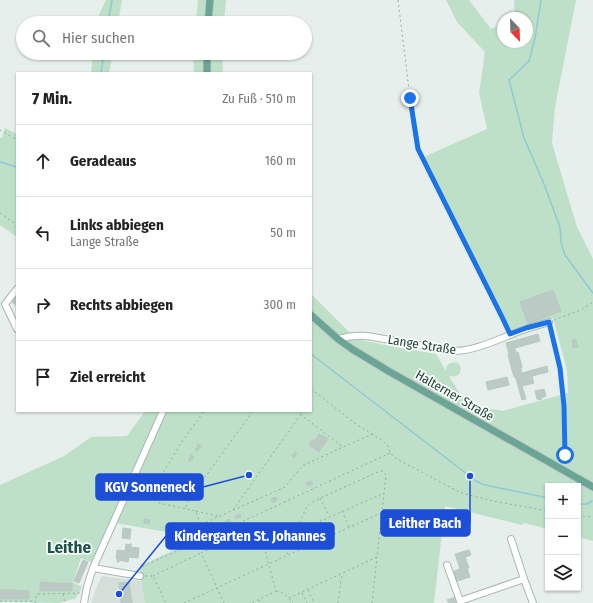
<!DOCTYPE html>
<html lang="de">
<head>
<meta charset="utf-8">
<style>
  :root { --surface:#fff; --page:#f6f6f6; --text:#222; --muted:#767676; --line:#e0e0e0 }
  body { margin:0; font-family:"Fira Sans Condensed",sans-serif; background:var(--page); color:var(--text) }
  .controls { position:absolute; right:12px; bottom:12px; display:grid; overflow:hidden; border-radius:0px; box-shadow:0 1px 3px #0004 }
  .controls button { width:36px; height:36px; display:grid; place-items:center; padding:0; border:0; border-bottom:1px solid var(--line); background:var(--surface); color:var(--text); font:20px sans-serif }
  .compass { position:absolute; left:497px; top:12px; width:36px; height:36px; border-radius:50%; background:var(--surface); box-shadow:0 1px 3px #0004; rotate:157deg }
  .stop { position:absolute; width:12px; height:12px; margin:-9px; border:3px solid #1a73e8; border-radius:50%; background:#fff }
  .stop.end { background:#1a73e8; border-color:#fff; box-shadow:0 1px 4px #0008 }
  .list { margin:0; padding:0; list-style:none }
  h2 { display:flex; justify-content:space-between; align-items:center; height:52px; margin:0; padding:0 16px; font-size:17px }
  h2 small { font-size:13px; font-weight:400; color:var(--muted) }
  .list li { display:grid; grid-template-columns:26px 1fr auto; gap:12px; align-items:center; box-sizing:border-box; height:72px; padding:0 16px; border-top:1px solid var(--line) }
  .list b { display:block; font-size:15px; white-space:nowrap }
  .list p { margin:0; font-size:13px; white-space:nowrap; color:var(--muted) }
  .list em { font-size:13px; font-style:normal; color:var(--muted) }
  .icon { flex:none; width:22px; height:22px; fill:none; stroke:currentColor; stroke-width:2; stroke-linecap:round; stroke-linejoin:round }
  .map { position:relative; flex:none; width:593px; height:603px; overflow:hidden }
  .search { position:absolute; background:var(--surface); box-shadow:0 1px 3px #0004; left:16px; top:16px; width:296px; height:44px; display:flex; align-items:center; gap:10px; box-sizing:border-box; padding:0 14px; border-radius:22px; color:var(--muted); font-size:15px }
  .panel { position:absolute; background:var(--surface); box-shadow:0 1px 3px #0004; left:16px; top:72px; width:296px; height:340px; border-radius:0px }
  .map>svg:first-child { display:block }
  .built { fill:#d4dfda }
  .green { fill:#bfe0c8 }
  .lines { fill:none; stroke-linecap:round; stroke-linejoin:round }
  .stream { stroke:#8ec9d4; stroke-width:1.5 }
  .building { fill:#bbcac4; stroke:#b8c9c2 }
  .minor-casing { stroke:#a8b8b2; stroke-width:8 }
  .major-casing { stroke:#c2cac8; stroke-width:9 }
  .path { stroke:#86b3a5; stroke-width:1; stroke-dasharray:2 3; stroke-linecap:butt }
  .minor { stroke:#fff; stroke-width:6 }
  .major { stroke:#6aa596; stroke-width:7 }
  .route { stroke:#1a73e8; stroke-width:5 }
  .labels { text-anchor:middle; stroke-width:3.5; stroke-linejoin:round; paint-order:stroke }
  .street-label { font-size:13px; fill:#24423a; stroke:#f7fbf9 }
  .district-label { font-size:17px; font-weight:bold; fill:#1f5548; stroke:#f7fbf9 }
  .leader { fill:none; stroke:#1d4ed8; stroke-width:1.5 }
  .callout-dot { fill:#1d4ed8; stroke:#f7fbf9; stroke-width:1.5 }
  .callout { fill:#1d4ed8; stroke:#1d4ed8; stroke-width:1.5 }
  .callout-label { font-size:14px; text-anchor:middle; font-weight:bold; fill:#fff }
</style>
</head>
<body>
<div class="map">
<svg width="593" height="603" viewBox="0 0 593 603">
  <rect width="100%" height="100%" fill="#e6efeb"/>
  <path class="built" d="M102,576l39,5 4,22h-54l6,-17z"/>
  <path class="green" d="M106,0h16l-4,23h-22l1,-4z
    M198,0h28l-2,23h-28z
    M446,0h23l22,29 12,-6v19h24v-24h-16l4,-2 -1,-16h62l-21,107 -3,36 25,84 16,32v228l-241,-139 -41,-34v-20l45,45 39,8 41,7 10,17c0,-4 1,-7 5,-8 11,-5 16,16 -2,13l18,29 36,6 65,-18 -1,-23 -14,-52 -26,6 -20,7 -5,-14 -66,-129 -15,-30 66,-29 -8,-36 6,-41 -28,-30z
    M93,53h20l-4,20h-18z
    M193,53h29l1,20h-29z
    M5,128l12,6v103l-17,-12v-88l2,1z
    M311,316l24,21 258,151v53l-15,-4v-51h-30v43l-24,-6 -2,2 -77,-19 -11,97h-289l-5,-29v-3l1,-2 -1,-3 60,-28 -90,-16 -17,41 -12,-5 -8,24 9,5 -6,11 -16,5 -60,-1v-117l64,-29 27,-19 36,-1 18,-25h166z"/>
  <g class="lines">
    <path class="stream" d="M541,0l-6,38 -6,23 -20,19 15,58 20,46 16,43 1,15 4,13 28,38
      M108,23l4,-23
      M101,73l3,-20
      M0,162l17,5
      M311,354l165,127 6,3 8,2 58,12
      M578,504h9l5,-3"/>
  </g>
  <path class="building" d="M553,290l8,21 -33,13 -8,-22z
    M17,296v10l-5,-4z
    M538,334l2,7 -25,7 -2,-7z
    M572,340h4l2,7 -5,1z
    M513,341l3,12 -7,1 -3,-11z
    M518,352l4,15 -1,1 1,5 -7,2 1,2h-2l-6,-22z
    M547,366l1,6 -16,4 2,7 -12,3 4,13 -4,1 -7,-25z
    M507,377l2,8 -21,5 -2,-8z
    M544,389l2,7 -5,2 1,1 -4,1v-2l-1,1 -2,-8z
    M319,434l3,2v-1l6,4 -8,11 -6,-4 3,-3 -3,-2z
    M312,439l5,4 -3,3 6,4 -1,2 -10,-7z
    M198,444l3,2 -4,5 -2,-1 3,-4 -1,-1z
    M295,452l2,1 -3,5 -2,-2z
    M191,455l3,2 -4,5 -2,-2 3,-3 -1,-1z
    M311,481l2,3 -5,2 -2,-3z
    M276,497l1,3 -4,3 -2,-4z
    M240,514l1,3 -5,2 -1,-3z
    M144,519l6,1 -1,4 -5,-1z
    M229,519l2,3 -5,2 -1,-3z
    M123,528l8,1 -1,10 -8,-1z
    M131,543v4l8,1 -1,10 -9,-1 -1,5 -9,-2v2h-2v-4h-1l1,-8 8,1 1,-7 5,1z
    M469,550l2,5 -6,2 4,11h-2l3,9 -15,5 -3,-10 8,-3 -5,-15z
    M83,560l5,2 -9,21 -5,-2z
    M40,582l16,1v8h-16z
    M129,582l3,21h-11l-2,-20z
    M56,583h16v8h-16z
    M0,590h15l-1,9h-14z
    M15,590l14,1v8h-14z
    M455,597l3,6h-9l-2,-3z"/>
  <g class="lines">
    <g class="minor-casing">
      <path id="minor" d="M17,289l-12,15 12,25
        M338,339c10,-3 18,-4 29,-3l88,15c20,-1 37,-9 55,-16 13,-6 26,-9 39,-13
        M511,539l13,40
        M447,565l13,36 64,-22 9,24
        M93,568l47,8
        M84,603l3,-16 6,-19 70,-157"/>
    </g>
    <g class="major-casing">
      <path id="major" d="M208,23l2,-23
        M207,53v20
        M311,315l27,24 14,10 38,23 203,115"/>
    </g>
    <path class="path" d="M398,0l12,98 8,51 90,180
      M0,130l17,10
      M0,213l17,12
      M554,320l27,-10 12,-8
      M550,327l10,41 4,38 1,57
      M311,389l45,35 27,17 5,5 2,7 7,6 64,34 32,8 55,10
      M296,411l47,36 30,-13
      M320,498l9,18
      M186,507l1,-5 66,-91
      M233,510l68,-96
      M196,511l22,5
      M342,511l7,16
      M578,516l15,1
      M317,523l7,15
      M200,524l-4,-13 -37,-8 -4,-10 9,-22 17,-28 23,-32
      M296,532l10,-24 2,-3 6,-4 66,-30h3l3,4 -2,18
      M204,538l-4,-13 85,-38 17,-21 41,-19
      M291,547l30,-15
      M139,570l6,-5 60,-26 185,-86
      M145,576h8l13,27
      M153,576l48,-23
      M308,590l6,13
      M276,591l5,1 8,6 88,-41 7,-64 -88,39 -10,24
      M302,593l5,10
      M63,594l2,9
      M289,599l4,4
      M259,600l2,3
      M0,601h35
      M35,603l2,-9 44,-1
      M184,603l102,-47 95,-43
      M224,603l-23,-50 53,-24 5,3 2,3 15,56 -24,12
      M338,603l4,-29
      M372,603l5,-46"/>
    <use href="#minor" class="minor"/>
    <use href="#major" class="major"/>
  </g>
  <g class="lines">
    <path class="route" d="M410,98l8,51 84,168 8,17 16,-6 23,-6 11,46 4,38 1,49"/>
  </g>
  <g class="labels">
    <g class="street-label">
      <text transform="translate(422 344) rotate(9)" y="5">Lange Straße</text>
      <text transform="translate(455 395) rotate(30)" y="5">Halterner Straße</text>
    </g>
    <g class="district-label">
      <text x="69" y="553">Leithe</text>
    </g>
  </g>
  <path class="leader" d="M249 475L203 487M470 476L470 523M119 594L166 536"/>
  <g class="callout-dot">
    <circle cx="249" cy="475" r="4"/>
    <circle cx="470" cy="476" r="4"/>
    <circle cx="119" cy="594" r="4"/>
  </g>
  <g class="callout">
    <rect x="96" y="474" width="107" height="26" rx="4"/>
    <rect x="381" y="510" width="89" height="26" rx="4"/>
    <rect x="166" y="523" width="168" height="26" rx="4"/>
  </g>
  <g class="callout-label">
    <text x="150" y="492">KGV Sonneneck</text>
    <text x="425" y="528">Leither Bach</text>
    <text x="250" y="541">Kindergarten St. Johannes</text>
  </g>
</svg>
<div class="controls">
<button>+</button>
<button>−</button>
<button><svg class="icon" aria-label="layers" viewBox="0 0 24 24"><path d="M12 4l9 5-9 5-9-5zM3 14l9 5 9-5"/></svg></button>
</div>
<svg class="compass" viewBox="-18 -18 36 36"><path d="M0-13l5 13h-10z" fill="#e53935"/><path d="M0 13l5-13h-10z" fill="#767676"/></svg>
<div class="stop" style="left:565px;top:455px"></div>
<div class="stop end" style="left:410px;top:98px"></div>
<div class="search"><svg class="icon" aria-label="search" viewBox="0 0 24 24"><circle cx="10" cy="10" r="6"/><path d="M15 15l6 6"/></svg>Hier suchen</div>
<section class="panel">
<h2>7 Min.<small>Zu Fuß · 510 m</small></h2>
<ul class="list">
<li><svg class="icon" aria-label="ahead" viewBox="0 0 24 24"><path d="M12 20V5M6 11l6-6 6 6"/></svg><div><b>Geradeaus</b></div><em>160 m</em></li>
<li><svg class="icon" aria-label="left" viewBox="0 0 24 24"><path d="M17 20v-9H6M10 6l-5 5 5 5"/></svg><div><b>Links abbiegen</b><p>Lange Straße</p></div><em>50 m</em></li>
<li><svg class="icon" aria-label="right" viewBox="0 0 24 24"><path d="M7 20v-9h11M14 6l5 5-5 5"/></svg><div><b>Rechts abbiegen</b></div><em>300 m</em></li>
<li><svg class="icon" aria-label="arrive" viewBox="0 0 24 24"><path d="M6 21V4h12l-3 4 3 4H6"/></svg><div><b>Ziel erreicht</b></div></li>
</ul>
</section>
</div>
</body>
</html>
